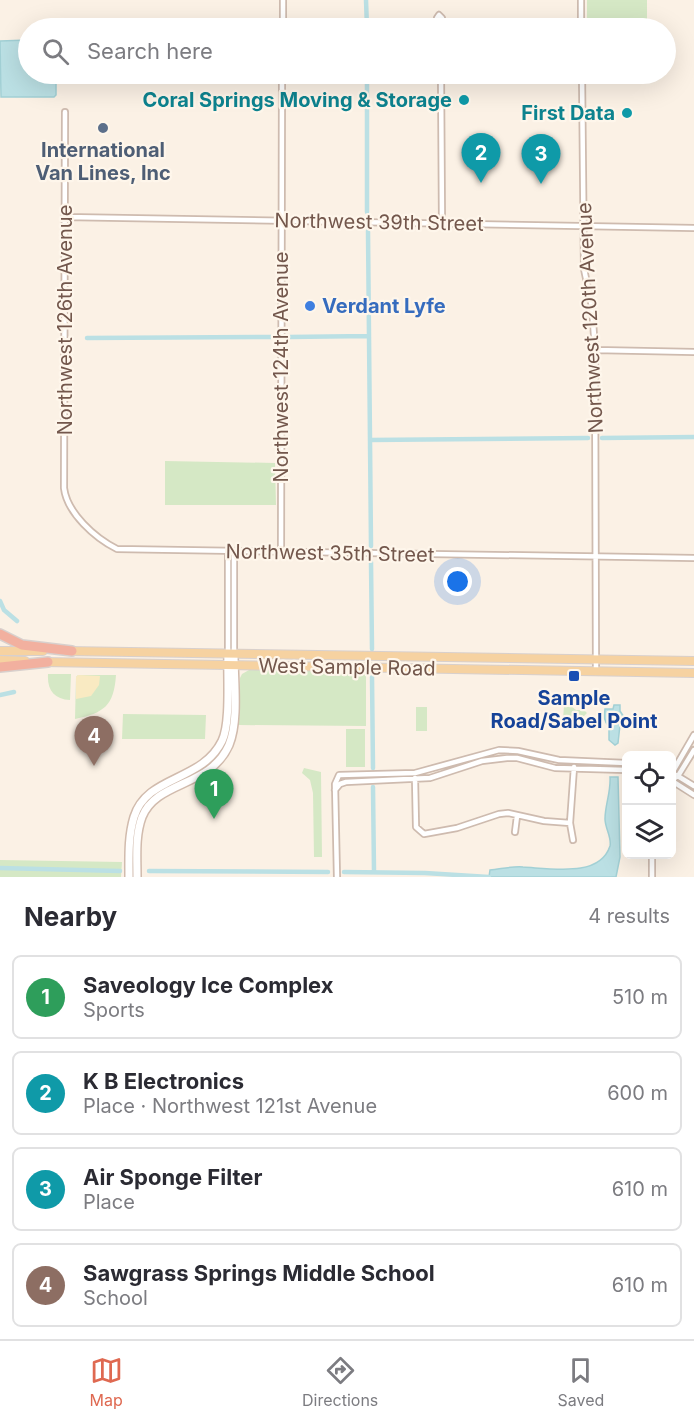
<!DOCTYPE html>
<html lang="en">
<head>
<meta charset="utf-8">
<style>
  :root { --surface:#fff; --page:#f2f2f3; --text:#2b2b33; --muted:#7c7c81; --line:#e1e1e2; --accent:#df6951 }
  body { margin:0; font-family:Inter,sans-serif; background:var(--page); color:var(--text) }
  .controls { position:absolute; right:18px; bottom:18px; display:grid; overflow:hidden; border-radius:9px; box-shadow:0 6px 24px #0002 }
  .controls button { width:54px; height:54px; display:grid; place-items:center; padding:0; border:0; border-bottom:2px solid var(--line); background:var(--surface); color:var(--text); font:30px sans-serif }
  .you { position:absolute; left:458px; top:582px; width:21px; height:21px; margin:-15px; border:4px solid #fff; border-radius:50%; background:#1a73e8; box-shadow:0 0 0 9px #1a73e833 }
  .badge { display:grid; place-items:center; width:39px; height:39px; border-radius:50%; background:var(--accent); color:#fff; font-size:20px; font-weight:700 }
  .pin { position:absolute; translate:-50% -50px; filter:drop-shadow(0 2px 3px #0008) }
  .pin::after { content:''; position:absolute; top:32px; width:21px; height:18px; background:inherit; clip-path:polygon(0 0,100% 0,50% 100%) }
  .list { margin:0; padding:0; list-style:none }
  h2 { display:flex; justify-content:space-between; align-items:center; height:78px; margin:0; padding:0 24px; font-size:26px }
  h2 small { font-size:20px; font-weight:400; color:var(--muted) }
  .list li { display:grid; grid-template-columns:39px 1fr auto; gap:18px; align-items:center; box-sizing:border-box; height:84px; margin:0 12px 12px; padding:0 12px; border:2px solid var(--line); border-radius:9px }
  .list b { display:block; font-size:22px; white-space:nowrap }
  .list p { margin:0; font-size:20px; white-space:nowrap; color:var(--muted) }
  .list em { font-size:20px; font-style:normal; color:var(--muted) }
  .icon { flex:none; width:33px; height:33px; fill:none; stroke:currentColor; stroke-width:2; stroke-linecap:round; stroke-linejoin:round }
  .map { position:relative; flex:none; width:694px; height:877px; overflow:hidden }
  .search { position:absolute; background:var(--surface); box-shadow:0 6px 24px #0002; left:18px; right:18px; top:18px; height:66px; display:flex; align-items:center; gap:15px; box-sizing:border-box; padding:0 21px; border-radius:33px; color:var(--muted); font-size:22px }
  .sheet { height:462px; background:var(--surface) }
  nav { display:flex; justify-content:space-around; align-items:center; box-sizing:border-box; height:84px; border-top:2px solid var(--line); background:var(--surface); font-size:16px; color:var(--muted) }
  nav a { display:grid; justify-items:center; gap:3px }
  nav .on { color:var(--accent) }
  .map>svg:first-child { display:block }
  .green { fill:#d5e8c5 }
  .sand { fill:#f9eac2 }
  .water { fill:#bbe0e4; stroke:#a2d0d5; stroke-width:1.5 }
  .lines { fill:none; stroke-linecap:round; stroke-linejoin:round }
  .canal { stroke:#bbe0e4; stroke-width:4.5 }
  .street-casing { stroke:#cebbaf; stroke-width:8 }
  .secondary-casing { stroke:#d1bbad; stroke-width:10 }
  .primary-casing { stroke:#d8d0cd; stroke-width:10 }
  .highway-casing { stroke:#d8d0cd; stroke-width:12 }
  .street { stroke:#fff; stroke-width:4.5 }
  .secondary { stroke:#fff; stroke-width:7 }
  .primary { stroke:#f6d2a1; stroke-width:8 }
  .highway { stroke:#f2b09f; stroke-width:9 }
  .culture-dot { fill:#0f9aa8; stroke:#fef6eb; stroke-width:2 }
  .service-dot { fill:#5c6f8a; stroke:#fef6eb; stroke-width:2 }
  .shop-dot { fill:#3f7fe0; stroke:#fef6eb; stroke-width:2 }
  .transit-dot { fill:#1a4fb4; stroke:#fef6eb; stroke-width:2 }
  .labels { text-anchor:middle; stroke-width:4.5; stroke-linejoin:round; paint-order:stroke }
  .culture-label { font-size:20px; font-weight:bold; fill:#0d838f; stroke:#fef6eb; text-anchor:end }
  .service-label { font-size:20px; font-weight:bold; fill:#4e5e75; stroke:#fef6eb }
  .street-label { font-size:20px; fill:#73574c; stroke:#fef6eb }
  .shop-label { font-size:20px; font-weight:bold; fill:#366cbe; stroke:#fef6eb; text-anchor:start }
  .transit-label { font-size:20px; font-weight:bold; fill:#164399; stroke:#fef6eb }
</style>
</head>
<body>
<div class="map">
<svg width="694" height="877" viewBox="0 0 694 877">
  <rect width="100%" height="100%" fill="#fbf1e5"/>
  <path class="green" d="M587,0h60v25l-60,1z
    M165,461l110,2 1,42h-111z
    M249,670l117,1v55l-127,-1 1,-47 2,-4z
    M48,674h23l-1,26c-16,-1 -23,-10 -22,-26z
    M78,675h38c-2,31 -12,38 -41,44l1,-42z
    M564,706h7l5,4h4l2,-2 5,5 -6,6h-18z
    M416,707h11v24h-11z
    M123,714l83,1 -1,24h-83z
    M346,729h19v38h-19z
    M304,768l17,4 1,85h-8l-1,-64 -3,-13 -8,-7z
    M0,860l122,2 -1,15h-121z"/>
  <path class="sand" d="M78,675l22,1 -1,9 -8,11 -15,3v-22z"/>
  <path class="water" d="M28,40v34h28v21l-2,2h-53l-1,-56z
    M614,705h6v6l6,9 -6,5 -2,18 -3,2 -6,-5v-13c-5,-6 -5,-9 -4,-18h8z
    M610,777h8l2,80 -4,20h-127l1,-7c11,-1 22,-4 33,-3 32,2 77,10 87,-21 2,-8 -5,-18 -5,-27 0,-14 6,-27 5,-42z"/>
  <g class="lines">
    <path class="canal" d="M366,0l1,28
      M367,74v138
      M368,231l3,315
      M289,337l80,-1
      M87,338l186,-1
      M602,438l92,-1
      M370,440l218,-2
      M371,562l1,87
      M0,601l4,9 13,11
      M372,677l1,91
      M0,695l14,-3
      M373,787l1,85
      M0,868l120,3
      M149,871l179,1
      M344,872l81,1 64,4"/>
    <g class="street-casing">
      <path id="street" d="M581,0v28
        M439,15l3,3v10
        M283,28v-28
        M438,28l-1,-10 2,-3
        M441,74l1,149
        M582,74l2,195 8,38 3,43 1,321
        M441,76l141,2
        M65,112l-1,376c3,25 31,50 53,61l577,9
        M65,217l629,11
        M595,350l99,2
        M281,552l1,-478
        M228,654v-103
        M234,654v-103
        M676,775l18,11
        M415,778l1,49 8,7 33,-6 42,-14 9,-1 36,8 26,2
        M672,780v-7l22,-38
        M672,780l6,-4 16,-26
        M672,781l22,14
        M335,790l5,-6 6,-2 84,-4 52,-17 25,-3h10l38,10 71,2
        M515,832l2,-16
        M573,840l-3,-17 4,-56
        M652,854v23
        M337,877l-2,-93 4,-9 76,-2 84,-23 19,1 41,9 67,3"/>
    </g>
    <g class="secondary-casing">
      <path id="secondary" d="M129,877c0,-20 -1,-40 5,-60 13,-42 68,-35 88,-76 9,-18 5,-66 6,-87
        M137,877c0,-20 -2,-41 5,-60 15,-37 68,-29 87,-72 10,-24 5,-64 5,-91"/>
    </g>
    <g class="primary-casing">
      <path id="primary" d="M0,651h43
        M67,651l627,10
        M0,660l25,1
        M43,662l651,11"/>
    </g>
    <g class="highway-casing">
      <path id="highway" d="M0,634l22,11 50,6
        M0,667l48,-5"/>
    </g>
    <use href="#street" class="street"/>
    <use href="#secondary" class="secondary"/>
    <use href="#primary" class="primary"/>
    <use href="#highway" class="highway"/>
  </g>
  <g class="culture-dot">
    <circle cx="464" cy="100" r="6"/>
    <circle cx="627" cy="113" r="6"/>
  </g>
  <circle class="service-dot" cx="103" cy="128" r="6"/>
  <circle class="shop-dot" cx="310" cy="306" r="6"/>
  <rect class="transit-dot" x="568" y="670" width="12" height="12" rx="3"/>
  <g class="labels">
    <g class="culture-label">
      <text x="452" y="107">Coral Springs Moving &amp; Storage</text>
      <text x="615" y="120">First Data</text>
    </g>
    <g class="service-label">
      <text x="103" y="157">International<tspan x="103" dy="23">Van Lines, Inc</tspan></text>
    </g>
    <g class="street-label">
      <text transform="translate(379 222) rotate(1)" y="7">Northwest 39th Street</text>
      <text transform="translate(590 318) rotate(-93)" y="7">Northwest 120th Avenue</text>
      <text transform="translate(65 320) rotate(-90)" y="7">Northwest 126th Avenue</text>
      <text transform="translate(281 367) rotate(-90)" y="7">Northwest 124th Avenue</text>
      <text transform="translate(330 553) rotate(1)" y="7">Northwest 35th Street</text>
      <text transform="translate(347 667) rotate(1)" y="7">West Sample Road</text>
    </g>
    <g class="shop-label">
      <text x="322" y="313">Verdant Lyfe</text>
    </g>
    <g class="transit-label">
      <text x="574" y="705">Sample<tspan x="574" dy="23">Road/Sabel Point</tspan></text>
    </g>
  </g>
</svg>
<div class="controls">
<button><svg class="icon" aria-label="locate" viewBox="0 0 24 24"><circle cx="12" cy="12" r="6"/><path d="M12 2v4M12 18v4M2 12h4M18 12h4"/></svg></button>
<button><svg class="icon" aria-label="layers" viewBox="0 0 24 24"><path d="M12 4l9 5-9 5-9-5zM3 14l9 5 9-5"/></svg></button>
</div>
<div class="you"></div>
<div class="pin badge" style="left:214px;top:819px;background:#2e9e5b">1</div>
<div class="pin badge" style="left:481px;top:183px;background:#0f9aa8">2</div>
<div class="pin badge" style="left:541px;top:184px;background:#0f9aa8">3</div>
<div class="pin badge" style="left:94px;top:766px;background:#8d6e63">4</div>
<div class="search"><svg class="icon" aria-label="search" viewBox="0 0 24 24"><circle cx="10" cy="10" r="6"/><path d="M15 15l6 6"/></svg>Search here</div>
</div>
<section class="sheet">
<h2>Nearby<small>4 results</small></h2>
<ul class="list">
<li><span class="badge" style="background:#2e9e5b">1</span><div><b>Saveology Ice Complex</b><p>Sports</p></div><em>510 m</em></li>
<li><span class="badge" style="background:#0f9aa8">2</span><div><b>K B Electronics</b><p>Place · Northwest 121st Avenue</p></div><em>600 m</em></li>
<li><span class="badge" style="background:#0f9aa8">3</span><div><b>Air Sponge Filter</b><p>Place</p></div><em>610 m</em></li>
<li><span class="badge" style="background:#8d6e63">4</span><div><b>Sawgrass Springs Middle School</b><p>School</p></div><em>610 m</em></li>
</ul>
</section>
<nav>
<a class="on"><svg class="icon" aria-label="map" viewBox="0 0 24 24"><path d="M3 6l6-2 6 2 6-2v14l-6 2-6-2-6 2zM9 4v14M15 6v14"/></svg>Map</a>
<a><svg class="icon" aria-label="directions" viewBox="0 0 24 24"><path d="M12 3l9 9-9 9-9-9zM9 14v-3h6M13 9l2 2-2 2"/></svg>Directions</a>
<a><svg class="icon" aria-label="saved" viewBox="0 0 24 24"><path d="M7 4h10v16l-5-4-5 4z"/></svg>Saved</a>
</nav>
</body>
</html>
